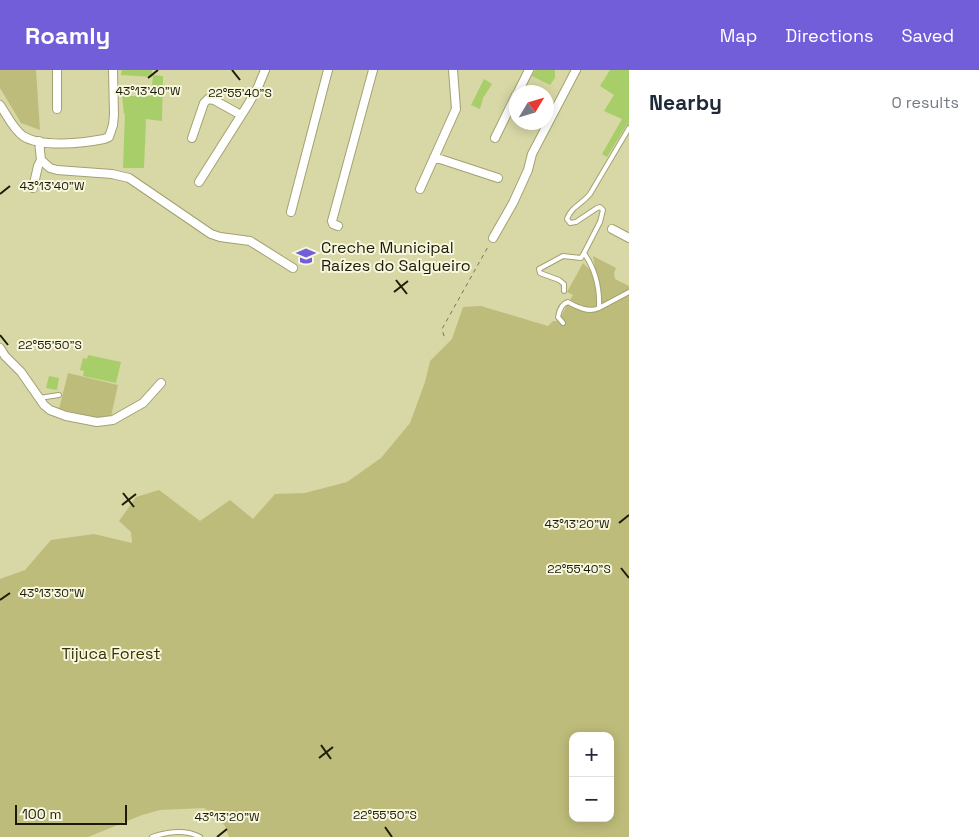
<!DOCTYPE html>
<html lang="en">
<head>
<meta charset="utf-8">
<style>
  :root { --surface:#fff; --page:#f6f6f7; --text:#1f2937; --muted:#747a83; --line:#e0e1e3; --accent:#725ed9 }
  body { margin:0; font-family:"Space Grotesk",sans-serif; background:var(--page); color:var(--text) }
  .controls { position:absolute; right:15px; bottom:15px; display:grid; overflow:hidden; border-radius:10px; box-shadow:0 2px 12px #0003 }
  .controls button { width:45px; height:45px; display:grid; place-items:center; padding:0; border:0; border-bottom:1px solid var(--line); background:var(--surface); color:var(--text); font:25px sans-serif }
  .compass { position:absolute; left:509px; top:15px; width:45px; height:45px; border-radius:50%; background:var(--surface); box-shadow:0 2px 12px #0003; rotate:52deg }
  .scale { position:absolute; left:15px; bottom:12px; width:112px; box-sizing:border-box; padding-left:5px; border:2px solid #1b1b08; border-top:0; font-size:14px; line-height:18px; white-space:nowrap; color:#1b1b08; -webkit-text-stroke:4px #f7f7de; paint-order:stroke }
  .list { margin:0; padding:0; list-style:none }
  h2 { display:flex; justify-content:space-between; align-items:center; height:65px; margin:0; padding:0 20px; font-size:21px }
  h2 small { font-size:16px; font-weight:400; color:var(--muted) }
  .map { position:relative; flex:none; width:629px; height:767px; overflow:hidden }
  header { display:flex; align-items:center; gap:30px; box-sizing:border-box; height:70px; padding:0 25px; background:var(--accent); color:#fff }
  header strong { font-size:24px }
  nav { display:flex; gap:28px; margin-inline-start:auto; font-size:18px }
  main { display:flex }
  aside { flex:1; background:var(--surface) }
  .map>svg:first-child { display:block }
  .green { fill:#bebc7a; fill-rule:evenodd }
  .building { fill:#a7ce69 }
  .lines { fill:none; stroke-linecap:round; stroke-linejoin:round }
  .service-casing { stroke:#a3a172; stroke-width:6 }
  .minor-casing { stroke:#a3a172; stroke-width:10 }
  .path { stroke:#787755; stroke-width:1; stroke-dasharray:4 4; stroke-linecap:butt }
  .service { stroke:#fff; stroke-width:4 }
  .minor { stroke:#fff; stroke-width:8 }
  .ticks { fill:none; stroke:#1b1b08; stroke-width:2 }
  .labels { text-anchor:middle; stroke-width:4; stroke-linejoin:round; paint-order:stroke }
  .poi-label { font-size:16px; fill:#1b1b08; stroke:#f7f7de; text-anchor:start }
  .park-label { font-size:16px; fill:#363301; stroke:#f7f7de }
  .ticks-label { font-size:12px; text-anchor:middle; fill:#1b1b08; stroke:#f7f7de; stroke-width:4; stroke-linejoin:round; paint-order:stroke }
</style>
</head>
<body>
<header>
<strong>Roamly</strong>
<nav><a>Map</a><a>Directions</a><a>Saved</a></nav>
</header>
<main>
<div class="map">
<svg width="629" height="767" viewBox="0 0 629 767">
  <rect width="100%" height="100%" fill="#d8d7a6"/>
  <path class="green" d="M0,0h36l4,60 -19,-7 -21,-35z
    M593,186l23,12 -2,5 1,6 14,7v551h-400l-4,-11 -11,-12 -10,-6 -44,2 -18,5 -54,22h-88v-258l25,-9 26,-30 43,-6 38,9 -1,-11 -12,-11 17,-24 23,-7 41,31 30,-21 23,19 22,-25 30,-1 42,-11 34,-24 29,-35 15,-41 5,-21 22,-22 11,-32 18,-1 67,20 5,-5h5l15,-26 -6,-3 16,-29 7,7 5,-2zM573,666h37v82h-37z
    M68,303l50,12 -8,36 -51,-12z"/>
  <path class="building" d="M122,0h30v7l-31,-2z
    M535,0h20v8l-5,7 -18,-9z
    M610,0h19v54l-3,2 -19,31 -5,-3 20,-35 -18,-8 10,-16 -14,-9z
    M153,5l10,1 -1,45 -16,-2 -2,49h-21l2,-54h-1l-2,-18h29z
    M484,9l8,5 -9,14 -3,11 -9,-4z
    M88,285l33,7 -5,21 -33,-7 1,-5 -4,-1 3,-12 4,1z
    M49,306l10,2 -2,12 -11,-2z"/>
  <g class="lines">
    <g class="service-casing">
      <path id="service" d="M584,183c11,16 16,36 15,55l30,-16
        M564,221v-7l-5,-4 -19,-7 -1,-4 24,-13 18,2 3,-5 16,-31 3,-12 -3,-3 -3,1 -21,14 -6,1 -3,-4c4,-12 15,-15 23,-25l39,-66
        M563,253l-5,-6c1,-6 3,-13 10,-15 9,5 21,11 31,6
        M39,328l20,-3
        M152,767c15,-5 33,-8 48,0"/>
    </g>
    <g class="minor-casing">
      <path id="minor" d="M518,22l11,-22
        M0,35c7,10 13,24 23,31 19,12 60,7 81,3l5,-2 4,-12 1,-10 -1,-45
        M57,39v-39
        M192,68l12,-35 4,-4 6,1 27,15
        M495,68l21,-43
        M39,71l2,19 9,8 7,2 55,4 17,4 82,56 9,3 30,4 43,27
        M434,87l64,21
        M199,112l50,-79 9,-16 7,-17
        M33,118l5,-22 3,-6
        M420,119l36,-80 -3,-39
        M291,142l37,-142
        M338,156l-5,-2 -1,-3 41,-151
        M612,159l17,9
        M493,168l20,-35 15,-33 4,-16 44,-84
        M0,278l5,8 16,16 23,33 6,5 16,6 31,6 16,-2 30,-17 18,-20"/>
    </g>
    <path class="path" d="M444,266l-2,-7 47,-84"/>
    <use href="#service" class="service"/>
    <use href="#minor" class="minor"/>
  </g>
  <path class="ticks" d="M232,0l8,10M148,8l10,-8M0,124l10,-8M396,210l11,14M394,222l14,-11M0,265l8,10M123,423l11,14M122,435l14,-11M619,453l10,-8M621,498l8,10M0,530l10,-7M321,675l10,14M319,688l14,-11M385,757l7,10M217,767l10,-8"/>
  <defs>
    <g id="school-bare" transform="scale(1.5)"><path d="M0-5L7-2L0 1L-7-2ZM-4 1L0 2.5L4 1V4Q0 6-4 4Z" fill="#725ed9" stroke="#f7f7de" stroke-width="2.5" paint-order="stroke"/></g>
  </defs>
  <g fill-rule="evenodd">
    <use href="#school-bare" x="306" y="186"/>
  </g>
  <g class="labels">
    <g class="poi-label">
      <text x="321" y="183">Creche Municipal<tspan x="321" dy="18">Raízes do Salgueiro</tspan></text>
    </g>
    <g class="park-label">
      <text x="111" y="589">Tijuca Forest</text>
    </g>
  </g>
  <g class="ticks-label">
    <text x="148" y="25">43°13'40"W</text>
    <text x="240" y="27">22°55'40"S</text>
    <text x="52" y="120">43°13'40"W</text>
    <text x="50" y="279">22°55'50"S</text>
    <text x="577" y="458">43°13'20"W</text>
    <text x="579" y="503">22°55'40"S</text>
    <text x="52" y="527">43°13'30"W</text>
    <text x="385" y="749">22°55'50"S</text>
    <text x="227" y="751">43°13'20"W</text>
  </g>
</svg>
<div class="controls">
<button>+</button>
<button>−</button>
</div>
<svg class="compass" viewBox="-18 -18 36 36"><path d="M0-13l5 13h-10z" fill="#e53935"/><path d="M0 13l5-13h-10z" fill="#747a83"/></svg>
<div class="scale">100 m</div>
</div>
<aside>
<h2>Nearby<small>0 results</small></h2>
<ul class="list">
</ul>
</aside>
</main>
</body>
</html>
